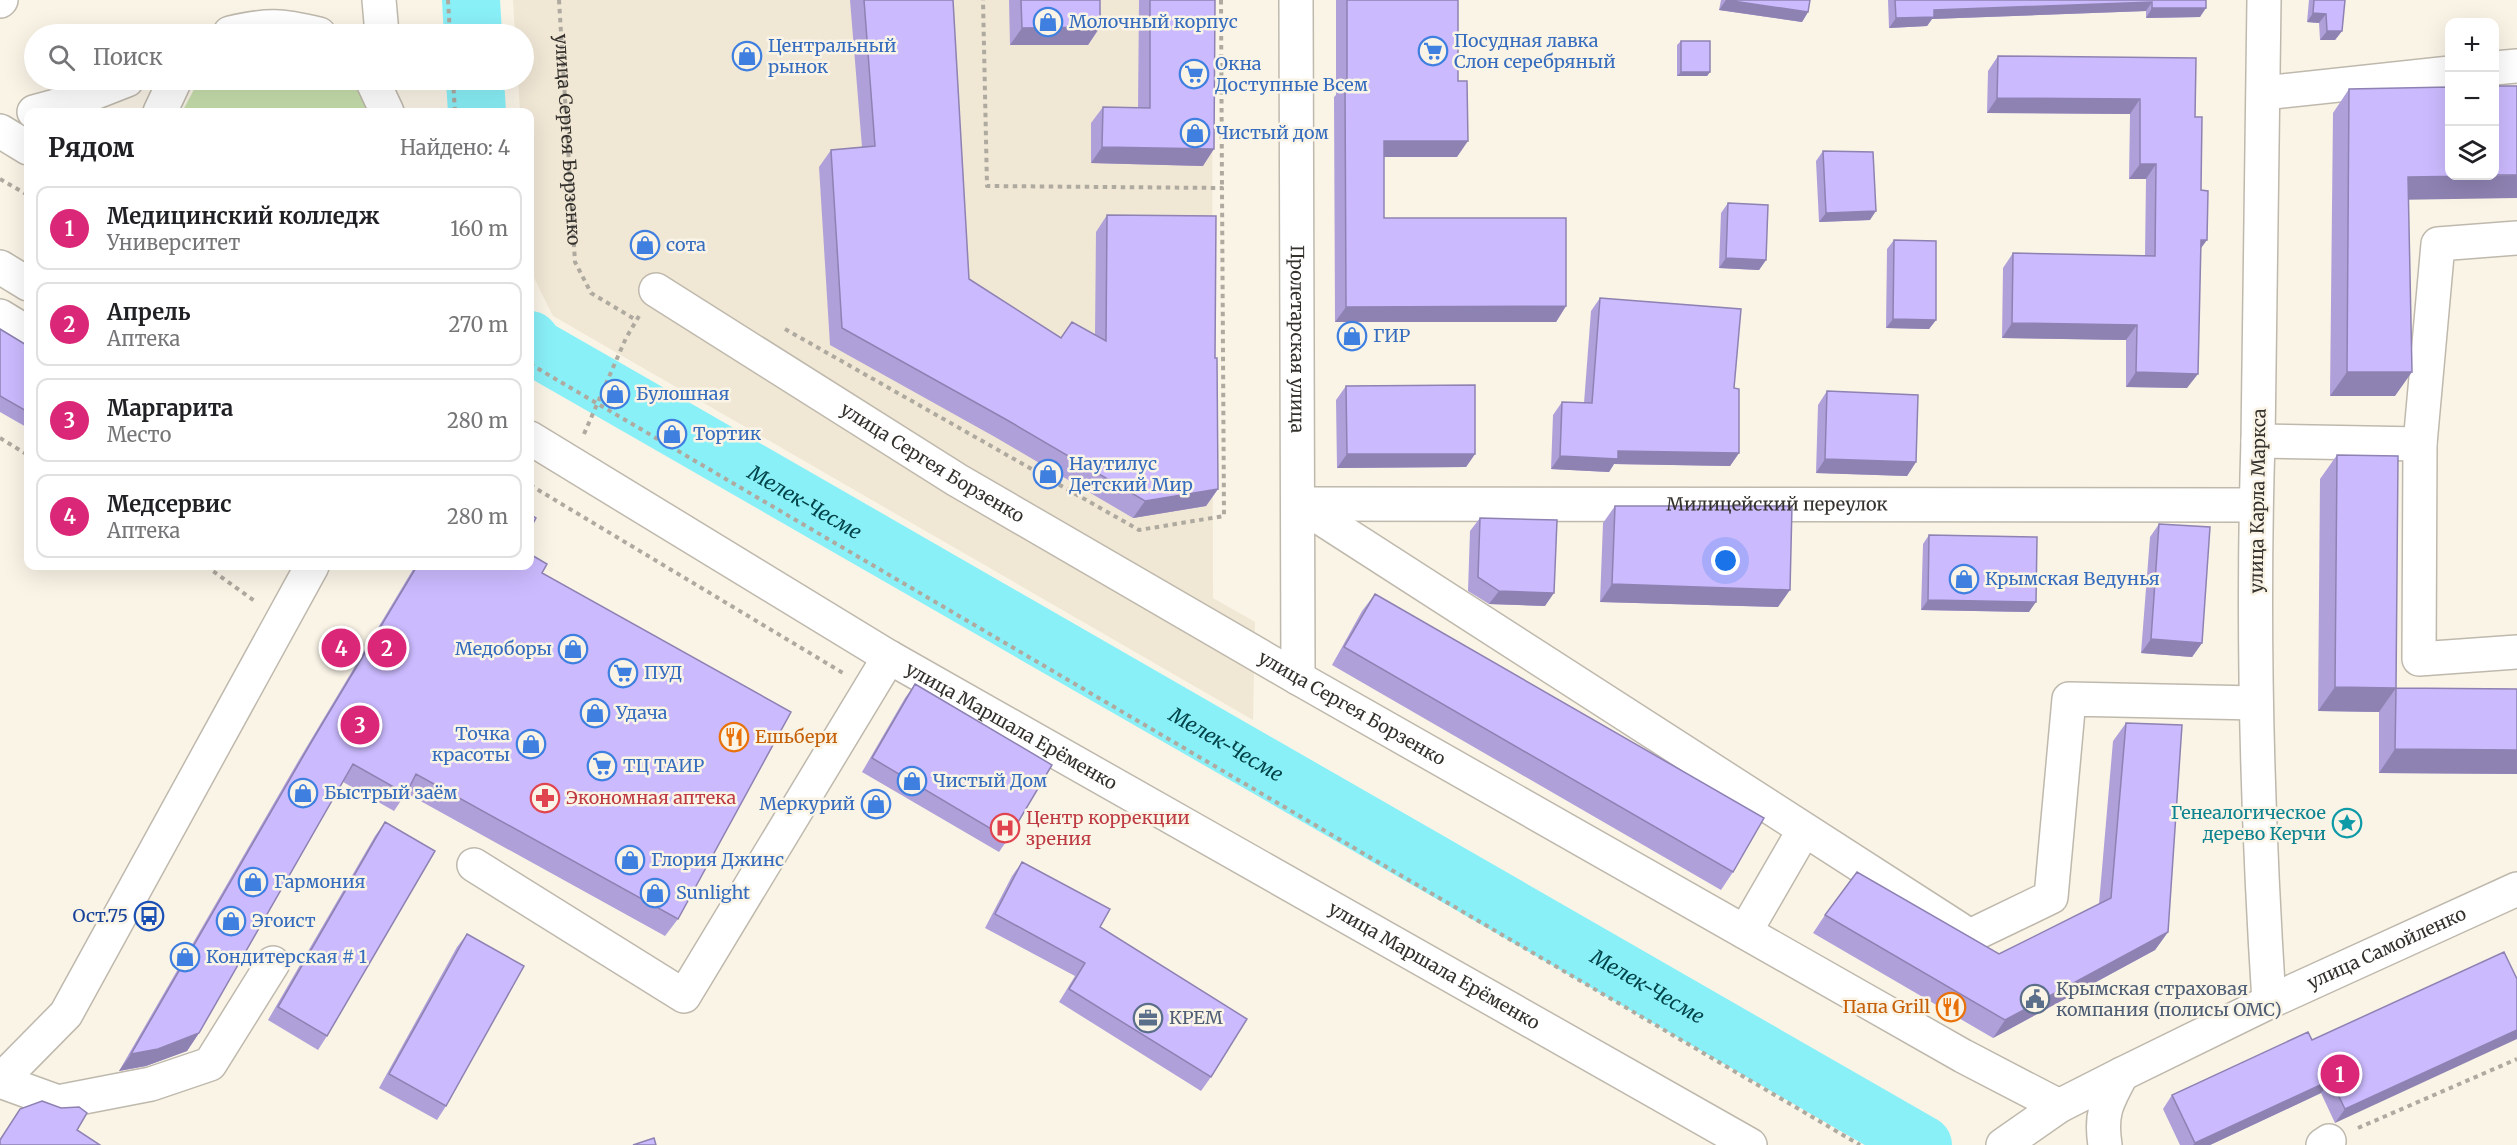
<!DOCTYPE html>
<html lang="ru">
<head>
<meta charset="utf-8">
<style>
  :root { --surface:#fff; --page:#f6f6f6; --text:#202124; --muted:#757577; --line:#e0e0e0; --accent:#db2777 }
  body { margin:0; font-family:Merriweather,serif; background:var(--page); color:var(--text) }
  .controls { position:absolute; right:18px; top:18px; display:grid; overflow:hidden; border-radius:12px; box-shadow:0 6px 24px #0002 }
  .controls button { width:54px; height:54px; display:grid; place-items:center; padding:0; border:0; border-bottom:2px solid var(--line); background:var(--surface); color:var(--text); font:30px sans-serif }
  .you { position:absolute; left:1726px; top:561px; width:21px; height:21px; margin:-15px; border:4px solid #fff; border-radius:50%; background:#1a73e8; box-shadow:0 0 0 9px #1a73e833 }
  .badge { display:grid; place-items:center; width:39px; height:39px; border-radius:50%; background:var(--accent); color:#fff; font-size:20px; font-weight:700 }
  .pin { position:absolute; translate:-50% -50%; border:3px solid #fff; box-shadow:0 2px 6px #0006 }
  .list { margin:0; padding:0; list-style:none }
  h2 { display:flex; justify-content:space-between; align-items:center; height:78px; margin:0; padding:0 24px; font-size:26px }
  h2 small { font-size:20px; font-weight:400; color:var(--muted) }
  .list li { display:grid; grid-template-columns:39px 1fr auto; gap:18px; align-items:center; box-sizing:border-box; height:84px; margin:0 12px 12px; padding:0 12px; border:2px solid var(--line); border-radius:12px }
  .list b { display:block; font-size:22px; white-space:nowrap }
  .list p { margin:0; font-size:20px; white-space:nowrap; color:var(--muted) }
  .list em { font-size:20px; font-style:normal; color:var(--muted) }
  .icon { flex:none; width:33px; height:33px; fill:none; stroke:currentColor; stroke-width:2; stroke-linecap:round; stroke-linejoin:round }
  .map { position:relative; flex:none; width:2517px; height:1145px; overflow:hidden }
  .search { position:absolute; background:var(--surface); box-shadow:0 6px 24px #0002; left:24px; top:24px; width:510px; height:66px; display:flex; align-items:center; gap:15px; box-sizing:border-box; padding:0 21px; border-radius:33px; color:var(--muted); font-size:22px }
  .panel { position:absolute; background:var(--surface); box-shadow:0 6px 24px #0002; left:24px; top:108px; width:510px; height:462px; border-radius:12px }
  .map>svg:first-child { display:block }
  .built { fill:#f1e7d5 }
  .green { fill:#c7dfad }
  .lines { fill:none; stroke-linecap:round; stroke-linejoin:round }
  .river { stroke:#8af0f8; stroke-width:58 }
  .minor-casing { stroke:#bfb9ad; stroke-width:36 }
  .major-casing { stroke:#bfb9ad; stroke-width:36 }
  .path { stroke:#afaaa0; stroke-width:4; stroke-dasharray:4.5 4.5; stroke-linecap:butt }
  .minor { stroke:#fff; stroke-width:33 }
  .major { stroke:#fff; stroke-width:33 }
  .wall { fill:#afa0da }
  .shaded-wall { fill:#8e82b2 }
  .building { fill:#cbbafe; stroke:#8e82b2; stroke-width:1.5 }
  .labels { text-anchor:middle; stroke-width:5; stroke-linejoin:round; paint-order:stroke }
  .shop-label { font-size:18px; fill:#366cbe; stroke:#faf4e7; text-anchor:start }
  .street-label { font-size:18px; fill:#34312d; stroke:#faf4e7 }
  .food-label { font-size:18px; fill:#c56008; stroke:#faf4e7; text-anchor:start }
  .health-label { font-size:18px; fill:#be3a42; stroke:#faf4e7; text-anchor:start }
  .culture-label { font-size:18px; fill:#0d838f; stroke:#faf4e7; text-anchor:end }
  .transit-label { font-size:18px; fill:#164399; stroke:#faf4e7; text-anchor:end }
  .service-label { font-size:18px; fill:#4e5e75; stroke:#faf4e7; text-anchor:start }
  .water-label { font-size:20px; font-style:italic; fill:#004449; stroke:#faf4e7 }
</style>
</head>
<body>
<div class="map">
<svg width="2517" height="1145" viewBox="0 0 2517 1145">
  <rect width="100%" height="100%" fill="#faf4e7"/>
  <path class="built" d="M513,0h699l1,598 42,24 -2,98 -700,-404 -23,-46v-158h-10l-2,-32h6v-46h-9z"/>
  <path class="green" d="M199,80h151l14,20 3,12h-185z"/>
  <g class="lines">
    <g class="river">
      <path d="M471,0l2,34"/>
      <path d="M475,80l2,32"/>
      <path id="s1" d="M530,340l6,8 103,59 1284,738"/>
    </g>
    <g class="minor-casing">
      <g id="minor">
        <path id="s3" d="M1296,0l2,678"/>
        <path d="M0,1l1,-1"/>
        <path d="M2494,68l23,-2"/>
        <path d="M2264,93l186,-20"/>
        <path d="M2517,238l-79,6 -18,200 -1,215 98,-7"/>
        <path d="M0,267l28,17"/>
        <path id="s4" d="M656,290l301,190 341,198 665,378 96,50"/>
        <path d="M0,316l28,17"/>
        <path d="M2258,441l162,3"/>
        <path d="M1299,504l671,432 81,-39 18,-198 187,4"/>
        <path id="s5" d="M1299,504l956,1"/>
        <path d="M474,865l210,131 205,-339"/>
        <path d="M1745,932l59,-102"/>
        <path d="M0,1081l66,-67 246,-448"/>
        <path d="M0,1081l58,21 93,-18 59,-20 63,-101"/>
        <path d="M2105,1145c-5,-32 2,-43 17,-71"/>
        <path d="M2323,1145l6,-4"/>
      </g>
    </g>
    <g class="major-casing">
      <g id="major">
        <path d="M379,0l3,34"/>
        <path d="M2264,0l-6,441c-6,187 -1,374 11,561"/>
        <path d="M230,33c38,-9 51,-8 89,1"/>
        <path d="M372,80l15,32"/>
        <path d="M34,112l37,-10 56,-22"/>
        <path d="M160,112l15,-32"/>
        <path d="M0,131l28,17"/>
        <path id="s6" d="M530,438l359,219 861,488"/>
        <path id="s7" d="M2003,1145l56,-39 63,-32 147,-72 248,-113"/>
      </g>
    </g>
    <g class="path">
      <path d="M448,0l2,34"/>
      <path id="s2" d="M559,0l16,262 16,31 45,27"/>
      <path d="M1221,0l1,188"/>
      <path d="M453,80l2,32"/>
      <path d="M0,179l28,16"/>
      <path d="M785,329l354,201 85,-14 -2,-328 -235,-2 -4,-186"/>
      <path d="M530,364l1330,781"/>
      <path d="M584,434l42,-96 13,-22"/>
      <path d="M0,438l28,17"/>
      <path d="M530,485l313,188"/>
      <path d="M206,566l50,36"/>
      <path d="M2358,1128l159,-69"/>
    </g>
    <use href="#minor" class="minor"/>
    <use href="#major" class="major"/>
  </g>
  <path class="wall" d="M850,0h103l16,279 92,59 34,-4 1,-102 11,-17 108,143 3,131 -12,17 -73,12 -138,-81 -165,-92 -11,-178 12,-17 31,-3z
    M1009,0h91v27l-12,18h-78z
    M1139,0h76l-12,166 -112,-3v-40l12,-16 35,1z
    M1336,0h122l-1,157h-73v61l182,88 -10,16h-221l-1,-225 2,-2z
    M1721,0h89l-2,12 -6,10 -83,-12z
    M1888,0h318l-6,17 -54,1v-7l-214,8 -5,7 -38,2z
    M2309,0h36l-3,31 -7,9h-15l-1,-17 -12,-1z
    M1681,41l29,31 -3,4h-30v-31z
    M1998,56l197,61 5,132 -13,139 -61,-1v-47l-124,-2 1,-70 10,-15 132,3 1,-77h-17l1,-65 -143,-1 1,-42z
    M2349,89l60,111 -14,196h-65l3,-283z
    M1823,151l47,69 -51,2 -3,-61z
    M1728,203l38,57 -7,10 -40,-2 2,-55z
    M1894,240l42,80 -7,9 -43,-1 1,-79z
    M1600,298l134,90 5,65 -9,13 -116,-2 -5,8 -58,-3 2,-54 9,-13 22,1 7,-92z
    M0,329l28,17v82l-28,-16z
    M1346,386l129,68 -9,13 -129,1 -1,-68z
    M1827,391l89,71 -9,14 -91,-3 2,-68z
    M2337,455l59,233 121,1v85l-138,-1v-61l-61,-1 2,-232z
    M1615,506l163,101 -178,-5 3,-79z
    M1480,518l65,88 -56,-2 -21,-13 2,-60z
    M2159,524l43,119 -10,14 -51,-4 9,-116z
    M1929,535l100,77 -108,-2 2,-66z
    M415,566h115l12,7 136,346 -13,17 -259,-143 -12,18 -51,-29 -144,251 -12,18 -41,15 -27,5 181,-313z
    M1375,594l358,278 -12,18 -389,-225 30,-54z
    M915,684l93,155 -9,13 -137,-80 43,-74z
    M2126,723l42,209 -13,18 -162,88 -180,-105 12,-18 174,39 100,-50 14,-163z
    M385,822l-58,214 -9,14 -50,-30 107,-184z
    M1022,862l78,65 111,150 -10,14 -142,-89 16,-26 -90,-48 27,-52z
    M467,934l-21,172 -9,14 -58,-32 78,-141z
    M2517,979l-182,144 -14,-30 -111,52h-30l-17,-36 9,-14 140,-55z"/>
  <path class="shaded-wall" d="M1726,0l82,12 -6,10 -83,-12z
    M2152,2l-6,9 -214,8 -5,7 -38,2 7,-10 38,-8z
    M2152,8h54l-6,9 -54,1z
    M2313,13l13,1 -7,9 -12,-1z
    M1100,27l-12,18h-78l12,-17z
    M2327,31h15l-7,9h-15z
    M1681,72h29l-3,4h-30z
    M1997,98l143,1 -10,15 -143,-1z
    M1384,141h84l-11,16h-84z
    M1102,147l112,2 -11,17 -112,-3z
    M2140,164h16l-10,15h-17z
    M2517,175v23l-126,2 17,-23z
    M1876,211l-6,9 -51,2 7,-9z
    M2201,240h6l-11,15z
    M1726,258l40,2 -7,10 -40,-2z
    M1566,306l-10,16h-221l11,-15z
    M1893,319l43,1 -7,9 -43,-1z
    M2012,323l125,2 -11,15 -124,-2z
    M2136,372l62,2 -11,14 -61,-1z
    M2347,372h65l-17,24h-65z
    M1618,451l121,2 -9,13 -116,-2 -5,8 -58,-3 9,-13z
    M1347,454h128l-9,13 -129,1z
    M1825,459l91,3 -9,14 -91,-3z
    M1218,489l-12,17 -73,12 12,-17z
    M1612,584l178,6 -12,17 -178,-5z
    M1499,591l55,2 -9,13 -56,-2z
    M1928,600l108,2 -7,10 -108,-2z
    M2151,639l51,4 -10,14 -51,-4z
    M2335,687l61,1 -17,24 -61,-1z
    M2395,749l122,1v24l-138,-1z
    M2168,932l-13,18 -162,88 12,-18z
    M2517,1030v9l-182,84 10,-14z
    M199,1033l-12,18 -41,15 -27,5 12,-17z
    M2331,1080l-10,13 -111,52h-17l2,-2z"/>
  <path class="building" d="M864,0h89l16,279 92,59 11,-16 34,19 1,-126 109,1 -1,142h2l1,131 -73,12 -138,-81 -165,-92 -11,-178 44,-4z
    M1021,0h79v27l-78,1z
    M1150,0h65l-1,149 -112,-2 1,-40 47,1z
    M1347,0h111v81h9l1,60h-84v77h182v88l-220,1 -1,-225 2,-1z
    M1726,0h84l-2,12z
    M1895,0h311v8h-54v-6l-218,8v7l-38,1z
    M2314,0h31l-3,31h-15l-1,-17 -13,-1z
    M1681,41h29v31h-29z
    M1998,56l198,2 -1,59h7l-1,73 7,1 -1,49h-6l-3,134 -62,-2 1,-47 -125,-2 1,-70 142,3 1,-92h-16v-65l-143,-1z
    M2494,86h23v89h-23z
    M2450,87v89h25l-67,1 4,195h-65l2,-283z
    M1823,151l50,1 3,59 -50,2z
    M1728,203l40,2 -2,55 -40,-2z
    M1894,240l42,1v79l-43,-1z
    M1600,298l141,11 -7,79 5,1v64l-121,-2v8l-58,-3 2,-54 30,1z
    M0,329l28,17v66l-28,-16z
    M1475,385v69h-128l-1,-68z
    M1827,391l91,4 -2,67 -91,-3z
    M2337,455l61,1 -2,232 -61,-1z
    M1615,506h177l-2,84 -178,-6z
    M530,514l6,4 -6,11z
    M1480,518l77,2 -3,73 -55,-2 -21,-14z
    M2159,524l51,3 -8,116 -51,-4z
    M1929,535l108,2 -1,65 -108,-2z
    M530,554l17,10 -5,9 249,139 -113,207 -262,-145 -10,20 -53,-30 -154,269 -41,16 -27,5 181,-313 105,-175h113z
    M1375,594l389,224 -31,54 -389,-225z
    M915,684l137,81 -44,74 -136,-81z
    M2396,688l121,1v61l-122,-1z
    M2126,723l56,2 -14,207 -163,88 -180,-105 32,-43 142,82 112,-56z
    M385,822l50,29 -108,185 -49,-29z
    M1022,862l88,47 -10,18 147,92 -36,58 -142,-88 16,-26 -90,-49z
    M467,934l57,32 -78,140 -57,-32z
    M2504,952l13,27v51l-172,79 -14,-29 -136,63 -23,-48 136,-63 4,8z
    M42,1101l19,7 18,-1 8,6 -10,17 23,15h-100v-5l20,-31z
    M654,1138l2,7h-23z"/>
  <defs>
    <g id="shop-ring" transform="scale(1.5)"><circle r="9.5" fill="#faf4e7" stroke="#3f7fe0" stroke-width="1.5"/><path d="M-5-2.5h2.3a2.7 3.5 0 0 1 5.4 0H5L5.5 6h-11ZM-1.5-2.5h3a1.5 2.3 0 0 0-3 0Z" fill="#3f7fe0"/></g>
    <g id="supermarket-ring" transform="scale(1.5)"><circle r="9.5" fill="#faf4e7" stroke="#3f7fe0" stroke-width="1.5"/><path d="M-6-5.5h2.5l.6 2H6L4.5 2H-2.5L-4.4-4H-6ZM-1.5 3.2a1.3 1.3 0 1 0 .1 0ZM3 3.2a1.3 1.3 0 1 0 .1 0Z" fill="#3f7fe0"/></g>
    <g id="restaurant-ring" transform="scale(1.5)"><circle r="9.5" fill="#faf4e7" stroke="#e8710a" stroke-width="1.5"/><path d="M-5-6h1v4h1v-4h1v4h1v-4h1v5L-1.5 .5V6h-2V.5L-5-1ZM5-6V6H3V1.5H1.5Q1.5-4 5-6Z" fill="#e8710a"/></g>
    <g id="pharmacy-ring" transform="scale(1.5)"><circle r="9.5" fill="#faf4e7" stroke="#e0444e" stroke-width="1.5"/><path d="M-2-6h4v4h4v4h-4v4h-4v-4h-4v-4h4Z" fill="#e0444e"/></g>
    <g id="sight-ring" transform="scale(1.5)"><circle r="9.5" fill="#faf4e7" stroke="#0f9aa8" stroke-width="1.5"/><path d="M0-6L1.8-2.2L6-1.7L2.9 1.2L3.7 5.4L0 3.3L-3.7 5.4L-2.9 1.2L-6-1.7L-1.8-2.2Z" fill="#0f9aa8"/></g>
    <g id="hospital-ring" transform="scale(1.5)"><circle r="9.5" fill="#faf4e7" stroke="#e0444e" stroke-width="1.5"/><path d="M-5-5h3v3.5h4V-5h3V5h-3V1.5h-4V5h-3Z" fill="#e0444e"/></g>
    <g id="bus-ring" transform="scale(1.5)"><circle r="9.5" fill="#faf4e7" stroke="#1a4fb4" stroke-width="1.5"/><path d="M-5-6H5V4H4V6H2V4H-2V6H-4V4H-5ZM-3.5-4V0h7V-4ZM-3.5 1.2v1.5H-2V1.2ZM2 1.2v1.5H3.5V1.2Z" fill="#1a4fb4"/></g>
    <g id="civic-ring" transform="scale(1.5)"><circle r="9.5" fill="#faf4e7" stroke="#5c6f8a" stroke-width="1.5"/><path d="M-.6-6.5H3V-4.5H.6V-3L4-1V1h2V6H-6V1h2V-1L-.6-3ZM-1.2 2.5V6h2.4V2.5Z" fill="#5c6f8a"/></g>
    <g id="office-ring" transform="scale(1.5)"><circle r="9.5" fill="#faf4e7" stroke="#5c6f8a" stroke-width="1.5"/><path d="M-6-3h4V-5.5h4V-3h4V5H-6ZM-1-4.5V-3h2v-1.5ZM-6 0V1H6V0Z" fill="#5c6f8a"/></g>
  </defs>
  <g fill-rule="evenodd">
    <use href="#shop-ring" x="1048" y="22"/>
    <use href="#supermarket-ring" x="1433" y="51"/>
    <use href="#shop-ring" x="747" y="56"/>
    <use href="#supermarket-ring" x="1194" y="74"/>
    <use href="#shop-ring" x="1195" y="133"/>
    <use href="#shop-ring" x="645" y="245"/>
    <use href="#shop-ring" x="1352" y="336"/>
    <use href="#shop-ring" x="615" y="394"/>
    <use href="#shop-ring" x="672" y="434"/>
    <use href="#shop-ring" x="1048" y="474"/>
    <use href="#shop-ring" x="1964" y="579"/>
    <use href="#shop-ring" x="573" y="649"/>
    <use href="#supermarket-ring" x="623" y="673"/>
    <use href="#shop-ring" x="595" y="713"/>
    <use href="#restaurant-ring" x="734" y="737"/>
    <use href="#shop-ring" x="531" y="744"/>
    <use href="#supermarket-ring" x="602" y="766"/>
    <use href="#shop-ring" x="912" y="781"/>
    <use href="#shop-ring" x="303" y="793"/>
    <use href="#pharmacy-ring" x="545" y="798"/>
    <use href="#shop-ring" x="876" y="804"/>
    <use href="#sight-ring" x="2347" y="823"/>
    <use href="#hospital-ring" x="1005" y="828"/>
    <use href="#shop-ring" x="630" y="860"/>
    <use href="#shop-ring" x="253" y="882"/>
    <use href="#shop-ring" x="655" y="893"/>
    <use href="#bus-ring" x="149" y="916"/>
    <use href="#shop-ring" x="231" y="921"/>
    <use href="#shop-ring" x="185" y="957"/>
    <use href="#civic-ring" x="2035" y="999"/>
    <use href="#restaurant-ring" x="1951" y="1007"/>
    <use href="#office-ring" x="1148" y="1018"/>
  </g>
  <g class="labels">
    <g class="shop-label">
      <text x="1069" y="28">Молочный корпус</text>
      <text x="1454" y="47">Посудная лавка<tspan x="1454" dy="21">Слон серебряный</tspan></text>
      <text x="768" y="52">Центральный<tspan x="768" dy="21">рынок</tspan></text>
      <text x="1215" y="70">Окна<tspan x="1215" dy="21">Доступные Всем</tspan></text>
      <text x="1216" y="139">Чистый дом</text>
      <text x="666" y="251">сота</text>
      <text x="1373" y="342">ГИР</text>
      <text x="636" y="400">Булошная</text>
      <text x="693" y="440">Тортик</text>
      <text x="1069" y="470">Наутилус<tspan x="1069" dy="21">Детский Мир</tspan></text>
      <text x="1985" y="585">Крымская Ведунья</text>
      <text x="552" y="655" text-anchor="end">Медоборы</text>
      <text x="644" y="679">ПУД</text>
      <text x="616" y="719">Удача</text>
      <text x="510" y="740" text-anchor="end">Точка<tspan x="510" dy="21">красоты</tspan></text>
      <text x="623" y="772">ТЦ ТАИР</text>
      <text x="933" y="787">Чистый Дом</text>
      <text x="324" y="799">Быстрый заём</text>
      <text x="855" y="810" text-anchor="end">Меркурий</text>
      <text x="651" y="866">Глория Джинс</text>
      <text x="274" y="888">Гармония</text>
      <text x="676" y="899">Sunlight</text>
      <text x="252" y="927">Эгоист</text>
      <text x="206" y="963">Кондитерская # 1</text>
    </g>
    <g class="street-label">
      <text dy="6" stroke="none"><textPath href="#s2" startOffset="140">улица Сергея Борзенко</textPath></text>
      <text dy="6" stroke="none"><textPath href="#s3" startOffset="339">Пролетарская улица</textPath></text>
      <text dy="6" stroke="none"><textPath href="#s4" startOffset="326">улица Сергея Борзенко</textPath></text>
      <text transform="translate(2258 501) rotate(-89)" y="6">улица Карла Маркса</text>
      <text dy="6" stroke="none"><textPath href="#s5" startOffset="478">Милицейский переулок</textPath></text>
      <text dy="6" stroke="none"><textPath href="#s4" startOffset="812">улица Сергея Борзенко</textPath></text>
      <text dy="6" stroke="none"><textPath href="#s6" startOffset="561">улица Маршала Ерёменко</textPath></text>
      <text dy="6" stroke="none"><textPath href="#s7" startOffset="432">улица Самойленко</textPath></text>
      <text dy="6" stroke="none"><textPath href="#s6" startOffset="1047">улица Маршала Ерёменко</textPath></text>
    </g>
    <g class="food-label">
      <text x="755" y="743">Ешьбери</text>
      <text x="1930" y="1013" text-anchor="end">Папа Grill</text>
    </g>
    <g class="health-label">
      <text x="566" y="804">Экономная аптека</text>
      <text x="1026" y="824">Центр коррекции<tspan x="1026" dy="21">зрения</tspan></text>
    </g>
    <g class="culture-label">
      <text x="2326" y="819">Генеалогическое<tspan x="2326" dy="21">дерево Керчи</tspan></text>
    </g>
    <g class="transit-label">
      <text x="128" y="922">Ост.75</text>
    </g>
    <g class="service-label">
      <text x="2056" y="995">Крымская страховая<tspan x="2056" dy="21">компания (полисы ОМС)</tspan></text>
      <text x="1169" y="1024">КРЕМ</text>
    </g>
    <g class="water-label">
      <text dy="7" stroke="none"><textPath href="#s1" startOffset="320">Мелек-Чесме</textPath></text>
      <text dy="7" stroke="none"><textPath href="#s1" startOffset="806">Мелек-Чесме</textPath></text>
      <text dy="7" stroke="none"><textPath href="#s1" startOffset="1292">Мелек-Чесме</textPath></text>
    </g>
  </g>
</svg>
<div class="controls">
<button>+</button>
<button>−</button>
<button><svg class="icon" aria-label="layers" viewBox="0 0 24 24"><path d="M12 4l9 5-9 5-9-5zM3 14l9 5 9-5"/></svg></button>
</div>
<div class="you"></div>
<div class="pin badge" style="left:2340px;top:1074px">1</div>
<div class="pin badge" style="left:387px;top:648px">2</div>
<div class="pin badge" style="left:360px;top:725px">3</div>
<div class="pin badge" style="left:341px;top:648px">4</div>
<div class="search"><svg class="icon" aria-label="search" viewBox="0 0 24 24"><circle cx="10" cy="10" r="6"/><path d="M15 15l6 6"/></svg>Поиск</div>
<section class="panel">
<h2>Рядом<small>Найдено: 4</small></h2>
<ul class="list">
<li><span class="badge">1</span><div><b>Медицинский колледж</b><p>Университет</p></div><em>160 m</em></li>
<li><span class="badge">2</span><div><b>Апрель</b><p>Аптека</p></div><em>270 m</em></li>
<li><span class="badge">3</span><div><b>Маргарита</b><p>Место</p></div><em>280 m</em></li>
<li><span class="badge">4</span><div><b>Медсервис</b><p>Аптека</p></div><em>280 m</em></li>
</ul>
</section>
</div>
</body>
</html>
